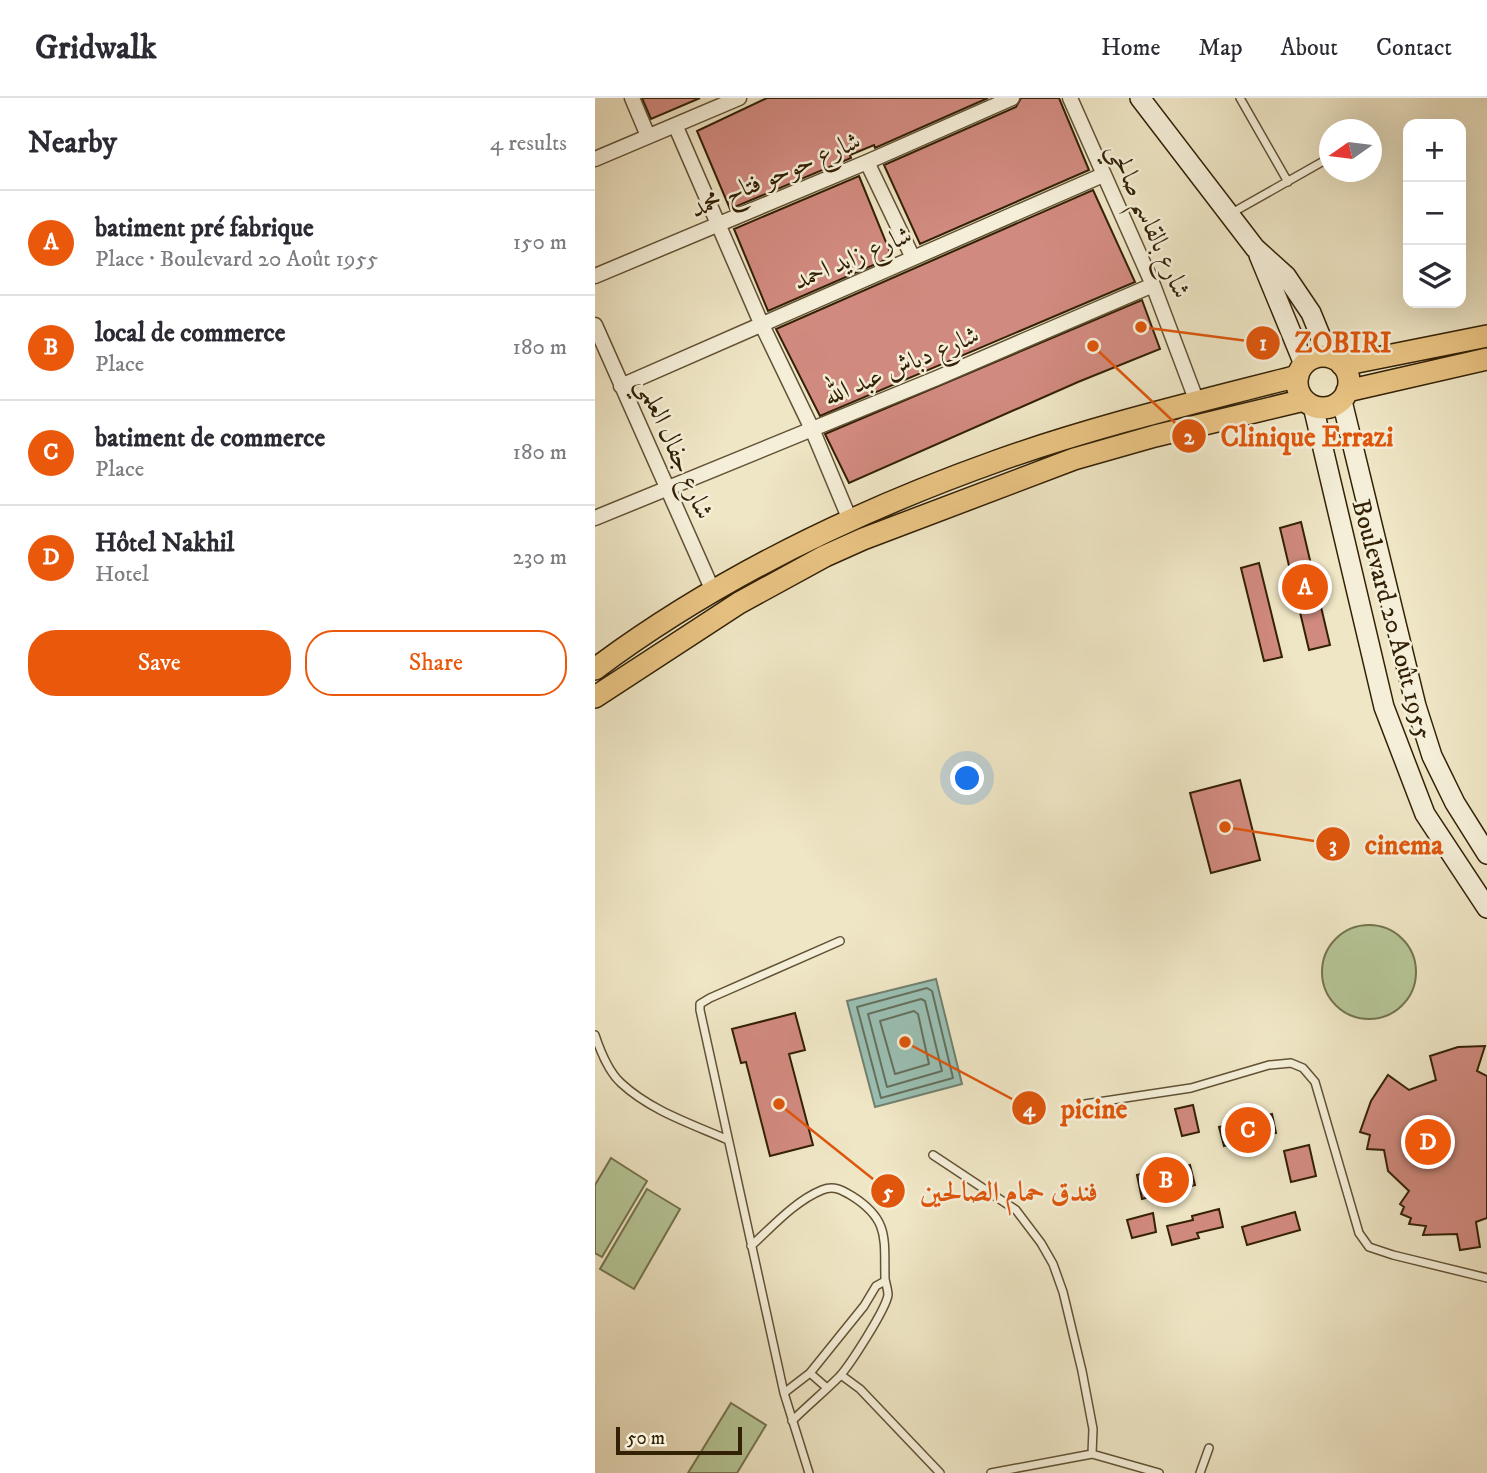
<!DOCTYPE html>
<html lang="en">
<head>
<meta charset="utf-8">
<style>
  :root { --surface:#fff; --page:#f2f2f3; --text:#2b2b33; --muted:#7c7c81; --line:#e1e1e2; --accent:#ea580c }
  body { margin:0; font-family:"IM FELL DW Pica",Amiri,serif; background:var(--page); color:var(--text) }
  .controls { position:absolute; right:21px; top:21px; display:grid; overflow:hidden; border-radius:14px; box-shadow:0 7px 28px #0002 }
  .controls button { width:63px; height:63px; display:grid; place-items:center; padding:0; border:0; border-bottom:2px solid var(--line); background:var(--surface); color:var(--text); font:35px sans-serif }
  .compass { position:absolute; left:724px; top:21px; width:63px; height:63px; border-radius:50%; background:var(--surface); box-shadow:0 7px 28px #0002; rotate:256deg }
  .scale { position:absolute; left:21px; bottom:18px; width:126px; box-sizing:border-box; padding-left:7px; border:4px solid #332105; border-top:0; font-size:19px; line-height:24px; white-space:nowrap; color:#332105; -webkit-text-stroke:5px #f5efd9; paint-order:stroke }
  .you { position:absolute; left:373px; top:681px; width:24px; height:24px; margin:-18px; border:5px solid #fff; border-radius:50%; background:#1a73e8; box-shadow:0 0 0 10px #1a73e833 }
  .badge { display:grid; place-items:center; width:46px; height:46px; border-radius:50%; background:var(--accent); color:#fff; font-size:23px; font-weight:700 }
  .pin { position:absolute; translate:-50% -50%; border:4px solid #fff; box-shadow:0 2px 7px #0006 }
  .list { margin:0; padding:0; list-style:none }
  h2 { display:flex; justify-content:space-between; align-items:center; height:91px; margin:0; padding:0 28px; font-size:30px }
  h2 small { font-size:23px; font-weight:400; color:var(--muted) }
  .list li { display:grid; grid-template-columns:46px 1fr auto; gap:21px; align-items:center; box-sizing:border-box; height:105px; padding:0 28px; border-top:2px solid var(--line) }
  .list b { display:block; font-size:26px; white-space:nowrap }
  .list p { margin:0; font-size:23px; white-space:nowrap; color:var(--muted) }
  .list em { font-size:23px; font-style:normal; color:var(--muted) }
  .actions { display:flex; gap:14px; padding:21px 28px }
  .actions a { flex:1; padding:16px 0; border:2px solid var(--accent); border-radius:28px; text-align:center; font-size:24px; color:var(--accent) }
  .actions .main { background:var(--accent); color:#fff }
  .icon { flex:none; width:38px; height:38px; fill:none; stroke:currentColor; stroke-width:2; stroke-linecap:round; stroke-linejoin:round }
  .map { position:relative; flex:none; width:892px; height:1375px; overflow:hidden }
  header { display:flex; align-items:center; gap:42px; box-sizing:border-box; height:98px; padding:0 35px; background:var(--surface); border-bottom:2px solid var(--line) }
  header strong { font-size:33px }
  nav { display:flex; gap:38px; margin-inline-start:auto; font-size:24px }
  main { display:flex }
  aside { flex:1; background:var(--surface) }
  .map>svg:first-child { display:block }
  .green { fill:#b6c697; stroke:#74744e; stroke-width:2 }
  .water { fill:#9ac0b4; stroke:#71806e; stroke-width:2 }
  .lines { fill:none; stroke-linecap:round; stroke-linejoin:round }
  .shore { stroke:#66705c; stroke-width:2 }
  .building { fill:#d18a7f; stroke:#332105; stroke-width:2 }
  .lane-casing { stroke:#625235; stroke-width:10 }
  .street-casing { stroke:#625235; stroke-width:17 }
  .secondary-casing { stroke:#332105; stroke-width:22 }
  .primary-casing { stroke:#332105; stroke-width:24 }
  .lane { stroke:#f5efd9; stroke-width:7 }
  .street { stroke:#f5efd9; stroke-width:14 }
  .secondary { stroke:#f5efd9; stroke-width:19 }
  .primary { stroke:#e8c382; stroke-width:21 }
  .labels { text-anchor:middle; stroke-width:5; stroke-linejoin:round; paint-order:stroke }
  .street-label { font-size:26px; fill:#332105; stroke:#f5efd9 }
  .leader { fill:none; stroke:#df560c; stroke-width:2.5 }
  .callout-dot { fill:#df560c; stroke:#f5efd9; stroke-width:2.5 }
  .mark-label { font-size:21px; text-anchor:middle; font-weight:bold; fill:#fff }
  .callout-label { font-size:28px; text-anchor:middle; font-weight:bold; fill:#df560c; stroke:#f5efd9; stroke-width:5; stroke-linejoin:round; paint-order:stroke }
</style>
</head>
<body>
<header>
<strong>Gridwalk</strong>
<nav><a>Home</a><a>Map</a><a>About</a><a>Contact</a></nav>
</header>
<main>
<aside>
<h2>Nearby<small>4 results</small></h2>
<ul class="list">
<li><span class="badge">A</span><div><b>batiment pré fabrique</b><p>Place · Boulevard 20 Août 1955</p></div><em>150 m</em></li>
<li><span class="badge">B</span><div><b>local de commerce</b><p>Place</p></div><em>180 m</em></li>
<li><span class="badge">C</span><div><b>batiment de commerce</b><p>Place</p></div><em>180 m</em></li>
<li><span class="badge">D</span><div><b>Hôtel Nakhil</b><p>Hotel</p></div><em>230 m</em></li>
</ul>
<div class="actions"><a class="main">Save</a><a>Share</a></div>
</aside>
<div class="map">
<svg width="892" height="1375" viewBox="0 0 892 1375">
  <rect width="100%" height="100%" fill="#efe6c5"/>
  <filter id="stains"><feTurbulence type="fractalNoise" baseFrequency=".00286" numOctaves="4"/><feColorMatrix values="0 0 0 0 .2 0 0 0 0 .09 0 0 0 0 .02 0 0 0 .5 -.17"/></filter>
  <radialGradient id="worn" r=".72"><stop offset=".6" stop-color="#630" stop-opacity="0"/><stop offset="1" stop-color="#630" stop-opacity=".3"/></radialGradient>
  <path class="green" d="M727 874a47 47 0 1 1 94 0a47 47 0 1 1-94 0Z
    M16,1060l36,23 -45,76 -7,-4v-68z
    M52,1091l33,20 -46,80 -34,-20z
    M136,1305l35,22 -29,48h-49z"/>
  <path class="water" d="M341,881l26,105 -87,23 -28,-106z"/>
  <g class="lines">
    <path class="shore" d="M332,890l5,3 21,87 -72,20 -24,-91z
      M326,901l4,2 17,70 -55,16 -19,-73z
      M319,913l4,3 11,50 -34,10 -15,-53z"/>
  </g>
  <path class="building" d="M47,0h58l-49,21z
    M172,0h221l-113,50 -1,-3 -24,10 1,3 -121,51 -33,-78z
    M426,0h38l30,72 -169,74 -36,-79 132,-58z
    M264,78l33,81 -124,54 -34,-82z
    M498,92l42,92 -315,134 -44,-87z
    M547,202l18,49 -82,33 -229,101 -24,-49z
    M706,424l29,123 -21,5 -29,-122z
    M664,465l23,94 -18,4 -23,-93z
    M645,682l20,80 -49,13 -21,-80z
    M200,915l10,37 -16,4 24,91 -43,11 -24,-94 -5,1 -9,-34z
    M890,948l-8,25 10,5v142l-11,4 4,25 -20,3 -3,-16 -34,1 3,-9 -17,-2 2,-6 -10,-4 3,-7 -4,-3 9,-13 -21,-20 -4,-21 -17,-1 3,-14 -10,-3 11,-31 17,-26 21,15 27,-10 -6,-24 28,-9z
    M598,1007l6,27 -17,4 -7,-27z
    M677,1016l4,19 -52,13 -5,-19z
    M714,1047l7,31 -25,6 -7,-31z
    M595,1067l5,20 -53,14 -5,-24 28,-7v4z
    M624,1111l4,18 -26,6 2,5 -27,7 -5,-19 26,-6 -1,-4z
    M700,1114l5,18 -53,15 -5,-18z
    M558,1115l3,19 -24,6 -5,-18z"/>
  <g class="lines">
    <g class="lane-casing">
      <path id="lane" d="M645,0l48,84
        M635,116l99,-56
        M0,937c5,15 14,37 26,48 30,28 71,41 107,57
        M490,1006l106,-16 78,-23 22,-2 12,5 12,14 44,151 10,14 24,8 94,23
        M338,1057l83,55 25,33 12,21 10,28 19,79 11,58 -1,25
        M156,1148c21,-19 44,-45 71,-56 12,-5 20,0 30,6 38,24 32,43 33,83 1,5 3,11 3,16 -2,14 -38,70 -49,82 -15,15 -32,29 -47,44
        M215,1275l17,15
        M246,1277l19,14 80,84
        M189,1295l26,-20 54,-67 12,-20 9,-5
        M214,1375l-25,-80 -84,-383v-6l10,-6 130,-57
        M396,1375l101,-19 67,19
        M605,1375l9,-25"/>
    </g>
    <g class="street-casing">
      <path id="street" d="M37,0l16,38
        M475,0l83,187 44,117
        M81,29l85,196 51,106 38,91
        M0,61l144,-61
        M272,64l46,96
        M0,178l272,-114 145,-64
        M0,227l118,266
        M26,288l482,-211
        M0,420l342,-140 216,-93"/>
    </g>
    <g class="secondary-casing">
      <path id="secondary" d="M545,0l115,150 31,28 25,37 18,44
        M664,157l45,109
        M747,303l74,305 16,50 23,47 32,51
        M718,308l71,301 41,107 62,94"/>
    </g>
    <g class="primary-casing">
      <path id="primary" d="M702 284a26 26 0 1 1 52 0a26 26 0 1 1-52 0Z
        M747,267l145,-29
        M752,293l140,-32
        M0,571c122,-91 259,-157 402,-208 98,-35 200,-59 301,-85
        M0,599l144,-94 86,-47 38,-17 211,-80 81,-23 149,-36"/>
    </g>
    <use href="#lane" class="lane"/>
    <use href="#street" class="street"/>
    <use href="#secondary" class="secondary"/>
    <use href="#primary" class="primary"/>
  </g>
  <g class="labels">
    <g class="street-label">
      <text transform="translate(180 76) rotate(-23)" y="9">شارع حوحو فتاح محمد</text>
      <text transform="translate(555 122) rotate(66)" y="9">شارع بالقاسم صالحي</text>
      <text transform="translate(257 159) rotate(-23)" y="9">شارع زايد احمد</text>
      <text transform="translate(306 267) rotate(-23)" y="9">شارع دباش عبد الله</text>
      <text transform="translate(81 350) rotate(66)" y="9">شارع جفال العلمي</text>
      <text transform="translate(798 521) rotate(75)" y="9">Boulevard 20 Août 1955</text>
    </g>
  </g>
  <path class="leader" d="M546 229L668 245M498 248L594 338M630 729L738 746M310 944L434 1010M184 1006L293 1093"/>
  <g class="callout-dot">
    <circle cx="546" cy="229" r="7"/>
    <circle cx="498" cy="248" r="7"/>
    <circle cx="630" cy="729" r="7"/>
    <circle cx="310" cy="944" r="7"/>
    <circle cx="184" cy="1006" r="7"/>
    <circle cx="668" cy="245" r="18"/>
    <circle cx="594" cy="338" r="18"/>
    <circle cx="738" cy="746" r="18"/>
    <circle cx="434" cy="1010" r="18"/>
    <circle cx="293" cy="1093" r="18"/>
  </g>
  <g class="mark-label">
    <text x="668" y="252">1</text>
    <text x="594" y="346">2</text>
    <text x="738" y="754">3</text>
    <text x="434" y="1018">4</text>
    <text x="293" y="1101">5</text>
  </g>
  <g class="callout-label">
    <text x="748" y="254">ZOBIRI</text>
    <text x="712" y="348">Clinique Errazi</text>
    <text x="809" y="756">cinema</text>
    <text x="499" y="1020">picine</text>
    <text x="414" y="1103">فندق حمام الصالحين</text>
  </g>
  <rect width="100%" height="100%" filter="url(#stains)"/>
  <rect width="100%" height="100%" fill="url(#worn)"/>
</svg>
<div class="controls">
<button>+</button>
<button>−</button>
<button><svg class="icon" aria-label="layers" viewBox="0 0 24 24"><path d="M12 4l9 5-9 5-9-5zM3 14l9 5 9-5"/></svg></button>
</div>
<svg class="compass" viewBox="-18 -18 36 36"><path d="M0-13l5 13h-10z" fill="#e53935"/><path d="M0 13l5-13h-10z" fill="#7c7c81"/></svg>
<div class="scale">50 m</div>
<div class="you"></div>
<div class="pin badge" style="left:710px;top:489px">A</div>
<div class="pin badge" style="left:571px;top:1082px">B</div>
<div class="pin badge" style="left:653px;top:1032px">C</div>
<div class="pin badge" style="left:833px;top:1044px">D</div>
</div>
</main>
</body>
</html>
